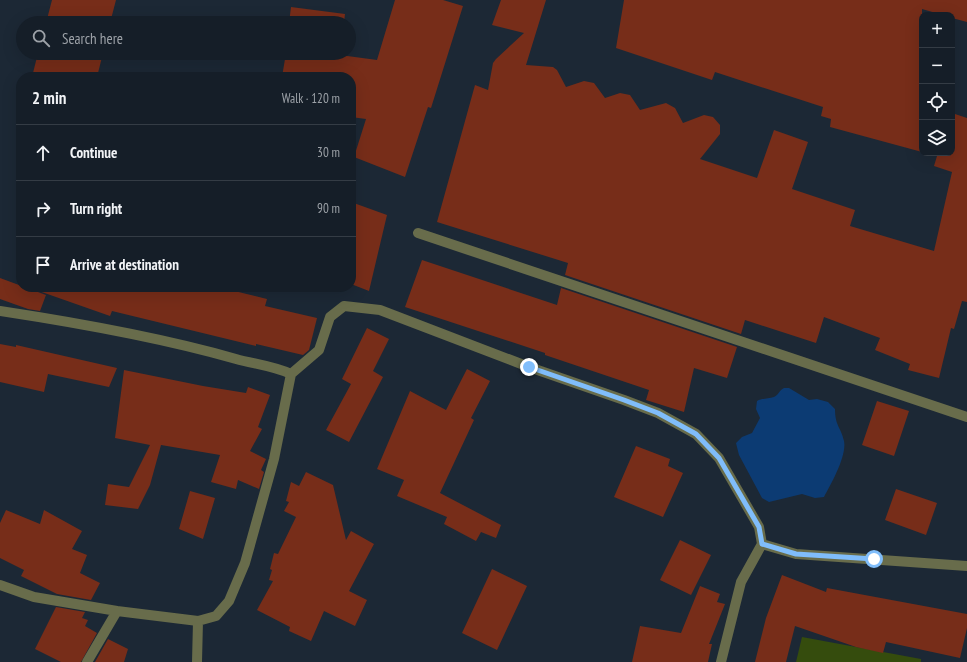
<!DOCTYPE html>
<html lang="en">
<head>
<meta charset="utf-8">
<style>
  :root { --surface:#151e28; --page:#1e2730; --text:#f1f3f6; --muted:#9da2a8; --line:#343c45 }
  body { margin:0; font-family:"PT Sans Narrow",sans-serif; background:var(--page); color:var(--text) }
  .controls { position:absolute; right:12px; top:12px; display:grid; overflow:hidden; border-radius:8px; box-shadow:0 4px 16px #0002 }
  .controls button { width:36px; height:36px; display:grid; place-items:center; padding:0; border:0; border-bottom:1px solid var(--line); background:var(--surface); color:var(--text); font:20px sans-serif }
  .stop { position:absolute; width:12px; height:12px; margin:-9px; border:3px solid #80bdfa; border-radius:50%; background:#fff }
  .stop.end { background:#80bdfa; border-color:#fff; box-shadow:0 1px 4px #0008 }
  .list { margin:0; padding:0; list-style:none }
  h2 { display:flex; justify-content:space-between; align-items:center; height:52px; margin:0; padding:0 16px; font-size:17px }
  h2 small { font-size:13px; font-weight:400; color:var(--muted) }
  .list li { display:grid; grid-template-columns:26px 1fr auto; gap:12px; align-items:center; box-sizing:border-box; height:56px; padding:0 16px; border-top:1px solid var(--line) }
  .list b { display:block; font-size:15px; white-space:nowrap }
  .list em { font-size:13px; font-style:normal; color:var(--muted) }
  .icon { flex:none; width:22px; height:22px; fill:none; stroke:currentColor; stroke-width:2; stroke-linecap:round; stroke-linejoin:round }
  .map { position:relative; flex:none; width:967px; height:662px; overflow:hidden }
  .search { position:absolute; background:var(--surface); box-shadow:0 4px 16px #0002; left:16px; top:16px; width:340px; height:44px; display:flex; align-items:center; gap:10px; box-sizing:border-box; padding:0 14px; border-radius:22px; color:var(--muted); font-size:15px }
  .panel { position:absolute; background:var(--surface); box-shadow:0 4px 16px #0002; left:16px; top:72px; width:340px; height:220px; border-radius:16px }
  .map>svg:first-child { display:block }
  .green { fill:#354c0d }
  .water { fill:#0c3b73 }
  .building { fill:#772d19 }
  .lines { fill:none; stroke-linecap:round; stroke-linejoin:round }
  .minor { stroke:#686c4b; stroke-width:10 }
  .route { stroke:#80bdfa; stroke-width:5 }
</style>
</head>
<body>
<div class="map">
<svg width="967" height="662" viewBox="0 0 967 662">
  <rect width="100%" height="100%" fill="#1c2835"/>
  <path class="green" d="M802,637l119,22v3h-125z"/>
  <path class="water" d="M784,388h5l20,12 8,-1 11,3 7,7c0,17 6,18 9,32 3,15 -13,43 -20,56l-9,1 -13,-4 -33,8 -7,-4 -23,-43 -3,-12 6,-6 10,-4 8,-15 -4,-9 1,-8c6,-3 11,-2 17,-4 5,-2 5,-7 10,-9z"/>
  <path class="building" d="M52,0h64l-6,23h-64z
    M395,0h48l20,6 -32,102 -3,-1 -23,70 -51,-20 12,-38 -15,-2v-40h-69l4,-24h54v2l37,5z
    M501,0h45l-20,65 27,2 4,3 9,17 18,-6 10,2 11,15 15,-5 10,2 10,15 26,-7 9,5 8,15 21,-8 9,2 7,8v9l-20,25 57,19 17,-48 34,12 -16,47 63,21 -5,16 84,25 18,-79 -18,-6 3,-10 -12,-3h27v-40l15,5v184l-5,-1 -8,28 -3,-1 -12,50 -31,-8 2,-6 -35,-14 5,-12 -56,-21 -8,26 -71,-23 -4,14 -176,-59 3,-12 -131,-41 38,-137 13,5 5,-27 3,-4 28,-26 -32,-8z
    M624,0h343v22l-15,-4v-3h-9l-21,-6v143l-92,-25 1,-8 -10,-3 2,-9 -108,-35 -3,8 -96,-32z
    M291,7l54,7 -1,9h-55z
    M38,53h65l-6,24h-65z
    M351,202l36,13 -18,76 -18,-7z
    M422,260l135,45 4,-17 176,59 -10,31 -33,-10 -10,44 -38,-12 3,-10 -104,-35v-2l-140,-46z
    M0,278l46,17 -6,16 -12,-2 -28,-10z
    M37,287h181l49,12 -2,7 52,12 -8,32 -6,5 -47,-11v2l-144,-35 -2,5 -74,-26z
    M367,328l22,11 -16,32 10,6 -34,65 -23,-12 25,-46 -9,-5z
    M0,344l16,3v-2l101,23 -8,19 -61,-13 -4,18 -44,-10z
    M467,369l23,12 -19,37 3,2 -34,73 61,32 -5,13 -15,-6 -5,9 -32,-17 3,-7 -50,-21 7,-16 -27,-11 33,-78 36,19z
    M124,370l79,16 43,7 2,-6 22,8 -12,32 4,2 -12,22 16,8 -5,11 3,2 -5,17 -21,-9 -2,9 -25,-7 9,-27 -59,-10 -11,40 -12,24 -33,-4 3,-21 21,3 21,-42 -35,-7z
    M877,401l32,10 -15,45 -32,-11z
    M636,446l34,13 -2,7 15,7 -20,44 -49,-20z
    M306,472l27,13 13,55 5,-9 23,13 -25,47 18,9 -12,26 -31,-15 -13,30 -22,-10 1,-4 -33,-17 16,-29 -4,-1 3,-10 -2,-1 4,-16 4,1 18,-37 -12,-6 5,-9 -3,-1 5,-19 8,4z
    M896,489l41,14 -11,32 -41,-15z
    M190,491l25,7 -12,41 -24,-10z
    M6,510l34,14 4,-14 38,21 -10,18 15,6 -7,18 20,10 -9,17 -34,-6 -36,-18 3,-6 -24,-12v-35z
    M680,540l31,15 -20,40 -31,-15z
    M492,569l35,17 -30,64 -35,-17z
    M782,575l44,17 1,-4 140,26v14l-7,30 -74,-16 -3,11 -27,-6 -61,-21 -9,36h-31l11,-44z
    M700,586l20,8 -3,8 8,2 -16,40h3l-4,18h-76l8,-36 41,7z
    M56,607l29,5 -3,6 6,2 -3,6 12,7 -16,29h-20l-26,-13z
    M108,639l20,10 -4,13h-29z"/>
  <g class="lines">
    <path class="minor" d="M418,233l549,184
      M0,311c79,12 159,26 236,48 18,5 38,7 55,15l28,-24 11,-33 14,-11 36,4 149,57 95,33 34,13 38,21 23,24 40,69 3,17 34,10 171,12
      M0,585l34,12 83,14
      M87,662l30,-51 81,10 18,-5 13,-15 16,-38 29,-104 17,-85
      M197,662l1,-41
      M721,662l20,-80 21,-38"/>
  </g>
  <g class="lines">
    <path class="route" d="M529,367l95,33 34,13 38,21 23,24 40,69 3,17 34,10 78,5"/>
  </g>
</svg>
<div class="controls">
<button>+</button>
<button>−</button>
<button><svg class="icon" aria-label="locate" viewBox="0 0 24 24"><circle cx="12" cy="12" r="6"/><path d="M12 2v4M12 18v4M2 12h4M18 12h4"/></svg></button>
<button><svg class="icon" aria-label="layers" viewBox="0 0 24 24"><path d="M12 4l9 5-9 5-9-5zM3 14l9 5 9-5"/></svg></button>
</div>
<div class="stop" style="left:874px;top:559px"></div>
<div class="stop end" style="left:529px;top:367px"></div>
<div class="search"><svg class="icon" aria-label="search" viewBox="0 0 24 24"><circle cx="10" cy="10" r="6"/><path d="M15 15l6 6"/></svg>Search here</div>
<section class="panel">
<h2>2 min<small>Walk · 120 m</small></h2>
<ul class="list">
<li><svg class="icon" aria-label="ahead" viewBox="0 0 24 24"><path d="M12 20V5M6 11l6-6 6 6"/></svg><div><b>Continue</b></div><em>30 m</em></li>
<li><svg class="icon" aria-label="right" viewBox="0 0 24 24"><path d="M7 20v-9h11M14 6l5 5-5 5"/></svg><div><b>Turn right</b></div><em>90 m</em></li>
<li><svg class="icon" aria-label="arrive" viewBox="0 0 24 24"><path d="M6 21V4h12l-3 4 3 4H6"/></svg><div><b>Arrive at destination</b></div></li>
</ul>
</section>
</div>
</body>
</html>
